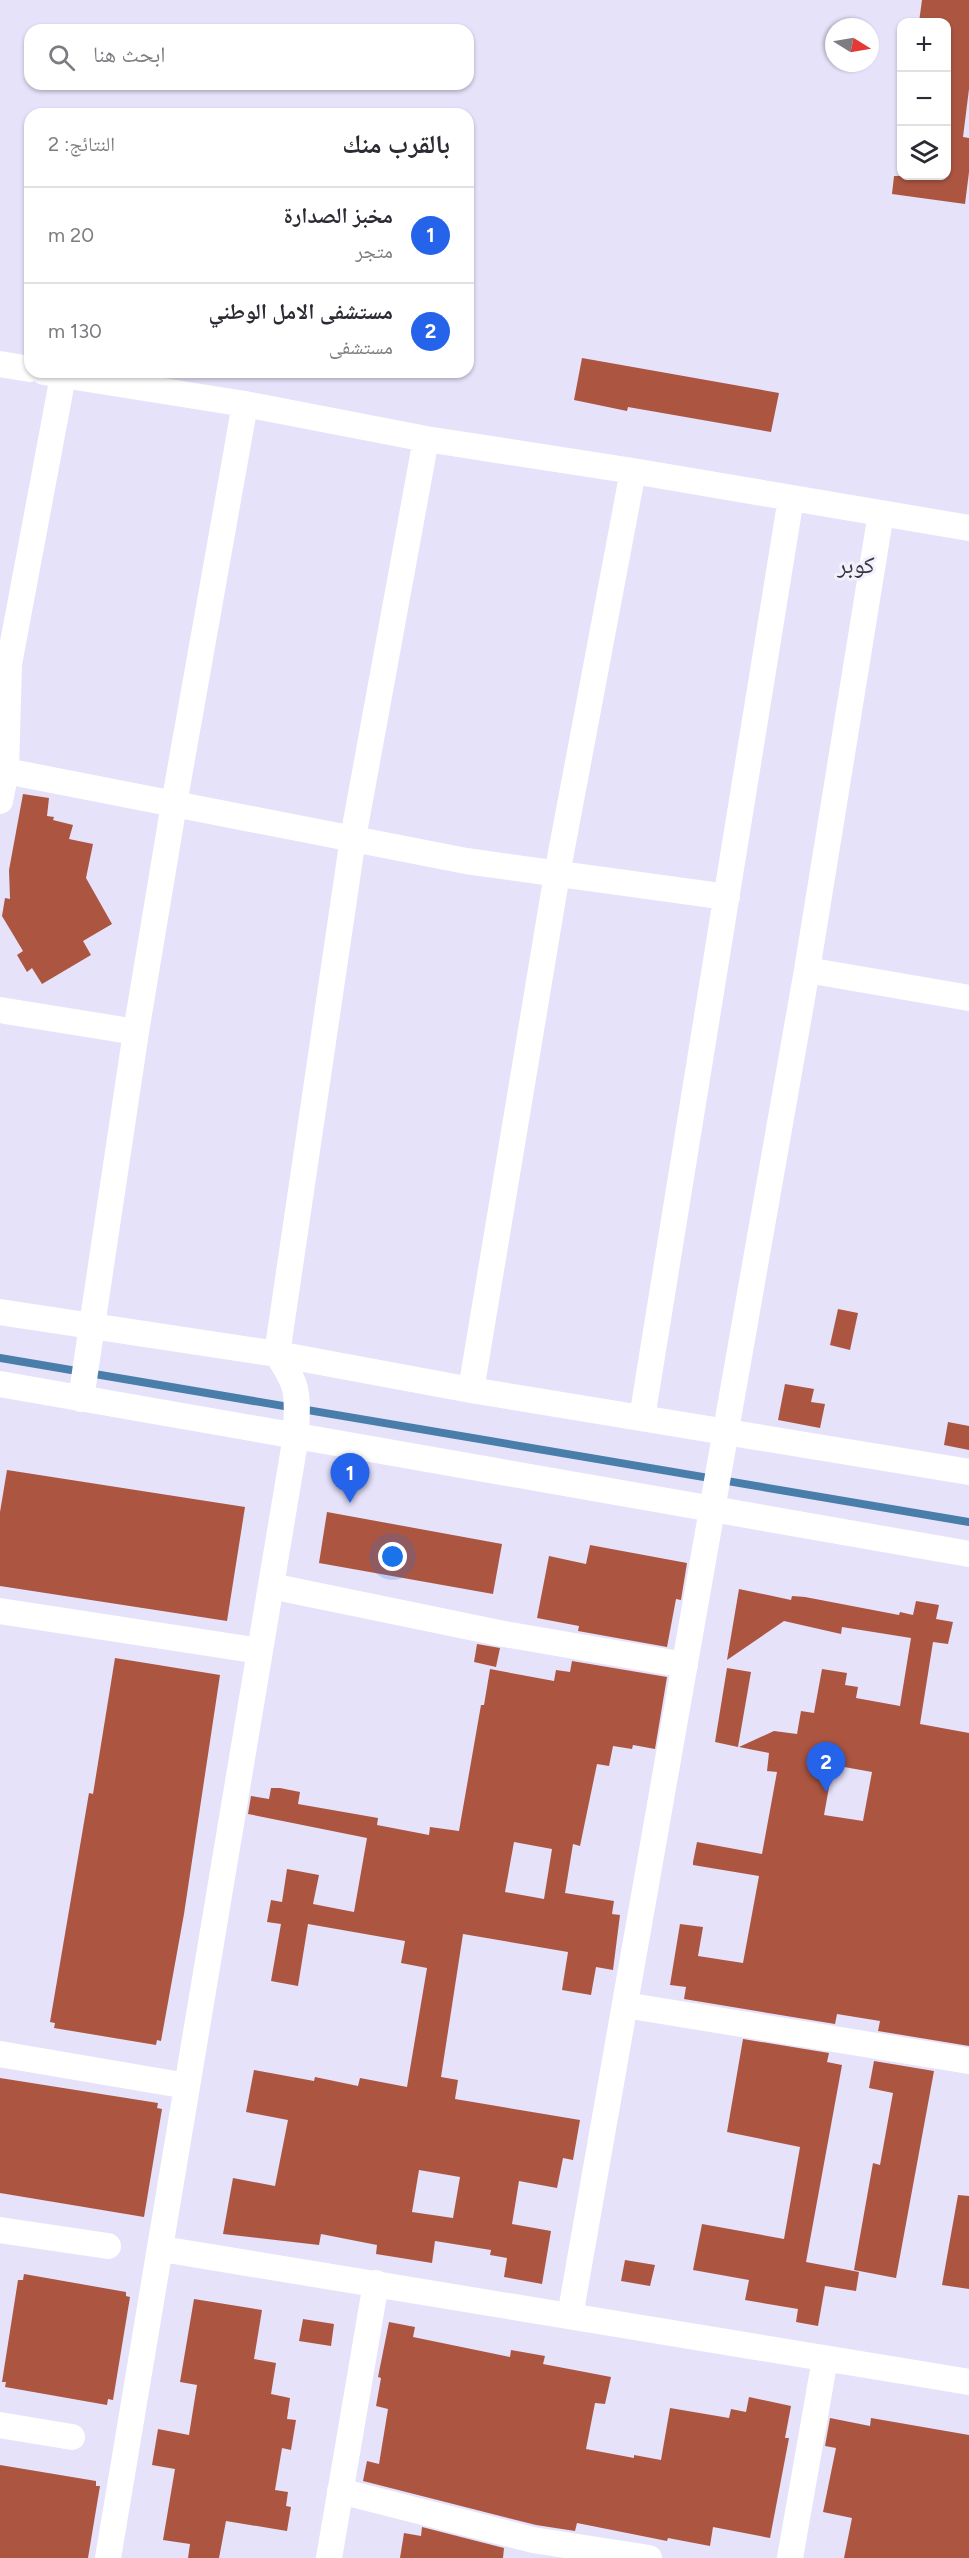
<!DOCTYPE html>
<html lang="ar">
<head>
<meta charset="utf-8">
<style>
  :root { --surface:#fff; --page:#f2f2f3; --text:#2b2b33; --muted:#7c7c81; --line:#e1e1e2; --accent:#2563eb }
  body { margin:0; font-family:Figtree,"Noto Naskh Arabic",sans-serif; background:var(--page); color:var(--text); direction:rtl }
  .controls { position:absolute; right:18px; top:18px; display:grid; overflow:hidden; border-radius:12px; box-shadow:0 2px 4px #0004 }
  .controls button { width:54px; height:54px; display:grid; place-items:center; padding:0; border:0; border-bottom:2px solid var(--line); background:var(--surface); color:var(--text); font:30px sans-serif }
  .compass { position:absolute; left:825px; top:18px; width:54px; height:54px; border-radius:50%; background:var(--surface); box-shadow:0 2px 4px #0004; rotate:101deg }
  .you { position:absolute; left:393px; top:1557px; width:21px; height:21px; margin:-15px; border:4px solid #fff; border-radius:50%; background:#1a73e8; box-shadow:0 0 0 9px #1a73e833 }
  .badge { display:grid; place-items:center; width:39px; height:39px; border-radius:50%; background:var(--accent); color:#fff; font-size:20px; font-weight:700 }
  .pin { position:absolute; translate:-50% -50px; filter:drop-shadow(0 2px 3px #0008) }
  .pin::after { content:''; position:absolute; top:32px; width:21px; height:18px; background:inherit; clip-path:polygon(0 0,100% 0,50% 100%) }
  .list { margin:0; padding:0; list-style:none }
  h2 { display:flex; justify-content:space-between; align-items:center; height:78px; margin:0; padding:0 24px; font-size:26px }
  h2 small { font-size:20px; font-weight:400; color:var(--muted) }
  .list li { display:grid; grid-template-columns:39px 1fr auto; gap:18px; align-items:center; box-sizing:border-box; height:96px; padding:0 24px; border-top:2px solid var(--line) }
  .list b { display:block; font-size:22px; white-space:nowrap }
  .list p { margin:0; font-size:20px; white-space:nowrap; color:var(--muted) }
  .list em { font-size:20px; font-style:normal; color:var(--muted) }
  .icon { flex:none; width:33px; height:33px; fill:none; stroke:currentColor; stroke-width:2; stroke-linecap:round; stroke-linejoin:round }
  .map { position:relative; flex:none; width:969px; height:2558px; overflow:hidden; direction:ltr }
  .search { position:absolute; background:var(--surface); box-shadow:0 2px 4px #0004; left:24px; top:24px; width:450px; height:66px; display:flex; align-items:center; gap:15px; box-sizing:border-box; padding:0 21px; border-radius:18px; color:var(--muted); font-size:22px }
  .panel { position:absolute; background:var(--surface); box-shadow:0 2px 4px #0004; left:24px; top:108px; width:450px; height:270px; border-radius:18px; direction:rtl }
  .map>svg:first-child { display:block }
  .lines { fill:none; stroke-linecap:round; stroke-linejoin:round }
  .stream { stroke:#497eab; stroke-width:8 }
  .building { fill:#ac5642; fill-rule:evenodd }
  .minor { stroke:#fff; stroke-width:26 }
  .labels { text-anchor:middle; stroke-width:6; stroke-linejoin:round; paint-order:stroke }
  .neighbourhood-label { font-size:24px; fill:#393741; stroke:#f2f1fb }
</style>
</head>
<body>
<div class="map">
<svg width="969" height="2558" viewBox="0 0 969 2558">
  <rect width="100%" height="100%" fill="#e5e2fa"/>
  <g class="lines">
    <path class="stream" d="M0,1358l969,164"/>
  </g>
  <path class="building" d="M922,0h47v89l-6,48 6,1v34l-4,32 -73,-10 2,-18h52v-154h-27z
    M582,358l197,35 -8,39 -143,-25 -1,4 -53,-11z
    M23,794l26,4 -2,18 7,1 -1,3 20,5 -4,14 24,5 -7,34 26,46 -29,17 8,14 -49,29 -10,-16 -5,4 -10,-17 6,-4 -21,-35 3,-18 5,1 -1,-29z
    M838,1309l20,4 -8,37 -20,-5z
    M785,1384l29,5 -3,13 14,2 -5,24 -42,-8z
    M948,1422l21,4v24l-25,-5z
    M7,1470l238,37 -18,114 -227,-35v-74z
    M327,1512l175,32 -9,50 -174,-31z
    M590,1545l97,18 -6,37 -5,-1 -9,48 -89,-16 1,-5 -42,-8 12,-62 37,8z
    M739,1589l52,11 1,-4 13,1 94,18 1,-3 13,3 3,-14 23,4 -3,14 17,3 -5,22 -15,-2 -13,82 49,9v313l-91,-15 2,-10 -43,-7 -2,10 -151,-25 2,-12 -16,-2 10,-61 23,3 -5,29 45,7 16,-87 -66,-11v-3l4,-20 65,12 15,-82 -10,-1 2,-18 -30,-6 35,-16 23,3 4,-23 13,2 8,-44 25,4 -2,12 13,2 -2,11 44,8 11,-68 -69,-11 -1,7 -57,-13 -57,39zM833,1765l39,7 -9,49 -39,-6z
    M477,1644l23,4 -4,19 -22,-5z
    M115,1658l105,17 -36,239 -23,127 -4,-1 -1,5 -102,-17 1,-5 -5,-1 39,-229 4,1z
    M572,1661l95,16 -12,72 -22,-4 -1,4 -19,-3 -4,20 -12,-2 -17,82 -7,-2 -8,49 49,8 -2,13 8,1 -7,55 -17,-3 -5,28 -29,-5 6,-38 -105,-18 -22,143 17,3 -3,19 125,21 -7,40 -10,-2 -6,30 -38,-7 -7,43 39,7 -9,53 -38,-7 3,-19 -17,-3 1,-5 -56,-9 -3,22 -56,-9 1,-9 -56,-11 -2,11 -96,-11 10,-56 42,8 13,-66 -42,-8 8,-42 60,11 1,-4 43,9 2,-8 47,9 20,-119 -26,-5 4,-22 -97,-17 -10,62 -27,-5 10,-57 -14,-2 4,-22 11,2 5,-33 32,6 -6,29 41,8 13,-74 -119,-24 3,-18 18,3 2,-11h9l20,4 -2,12 80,14 -1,7 52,10 1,-8 29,4 22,-126h3l6,-36 64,12 2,-11 14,2zM514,1842l38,7 -8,50 -39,-7zM419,2170l41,7 -7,41 -41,-6z
    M727,1668l24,4 -13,75 -23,-5z
    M743,2039l86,14 -2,9 15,3 -36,197 53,10 -3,19 -31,-5 -7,40 -22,-4 2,-13 -53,-9 4,-20 -56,-10 9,-46 82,15 16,-92 -73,-15z
    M874,2061l60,10 -38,207 -42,-8 19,-107 7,2 13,-72 -24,-5z
    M0,2078l158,25 -1,5 5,1 -18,108 -144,-24z
    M958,2195l11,1v93l-27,-4z
    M625,2260l30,5 -5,21 -29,-5z
    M24,2274l102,18v4l4,1 -17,103 -5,-1 -1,6 -102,-18 1,-5h-4l16,-102h5z
    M194,2299l68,11 -8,49 22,4 -5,31 19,4 -3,21 9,1 -5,30 -9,-2 -7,42 13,2 -2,14 5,1 -4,24 -61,-10 -7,37h-31l2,-14 -27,-4 12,-71 -23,-4 6,-36 31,6 8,-50 -17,-3z
    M303,2319l31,5 -3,22 -32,-5z
    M389,2322l26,5 -2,10 97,20 1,-7 34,6 -2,8 68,13 -6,27 -10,-1 -9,46 48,9v-3l27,5 9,-52 59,10 2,-9 15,3 3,-15 42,9 -6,32h4l-19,100 -57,-11 -3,19 -42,-8 -1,3 -90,-18 -2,8 -39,-6 -173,-44 4,-20 12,3 9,-55 -12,-3 5,-28 -3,-1z
    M830,2418l40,8 1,-8 98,17v123h-125l8,-40 -29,-6 13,-64 -11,-2z
    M0,2465l96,16v5h4l-12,72h-88z
    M422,2527l82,21 -1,10h-103l4,-25 17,3z"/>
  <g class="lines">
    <path class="minor" d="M0,364l30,5
      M44,372l201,32 181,35 207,32 336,57
      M6,771l460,90 261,36
      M0,801l6,-30 3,-107 54,-288
      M807,970l162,28
      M0,1010l136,22
      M0,1312l277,42 194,36 498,82
      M0,1384l969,170
      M471,1390l86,-516 76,-403
      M81,1399l55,-367 38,-228 71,-400
      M642,1418l149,-920
      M271,1586l233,48 181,31
      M0,1611l260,40
      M625,2005l344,56
      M0,2054l187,32
      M0,2230l108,16
      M162,2249l807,133
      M570,2316l237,-1346 74,-457
      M0,2425l72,12
      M340,2491l193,49 116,18
      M108,2558l188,-1122c1,-42 5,-46 -19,-82l76,-516 73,-399
      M329,2558l47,-275
      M790,2558l35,-199"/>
  </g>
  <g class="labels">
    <g class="neighbourhood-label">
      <text x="856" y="573">كوبر</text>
    </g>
  </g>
</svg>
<div class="controls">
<button>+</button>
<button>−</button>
<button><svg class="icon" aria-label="layers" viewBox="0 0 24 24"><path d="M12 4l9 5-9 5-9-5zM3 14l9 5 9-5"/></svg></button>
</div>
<svg class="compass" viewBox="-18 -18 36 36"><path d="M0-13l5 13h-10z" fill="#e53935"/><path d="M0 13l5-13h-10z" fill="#7c7c81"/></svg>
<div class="you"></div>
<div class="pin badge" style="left:350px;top:1503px">1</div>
<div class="pin badge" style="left:826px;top:1792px">2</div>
<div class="search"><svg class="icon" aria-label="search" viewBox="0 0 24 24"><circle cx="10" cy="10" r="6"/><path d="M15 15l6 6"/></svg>ابحث هنا</div>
<section class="panel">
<h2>بالقرب منك<small>النتائج: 2</small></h2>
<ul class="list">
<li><span class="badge">1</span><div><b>مخبز الصدارة</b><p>متجر</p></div><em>20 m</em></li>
<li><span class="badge">2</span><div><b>مستشفى الامل الوطني</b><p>مستشفى</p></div><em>130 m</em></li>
</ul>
</section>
</div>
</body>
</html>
